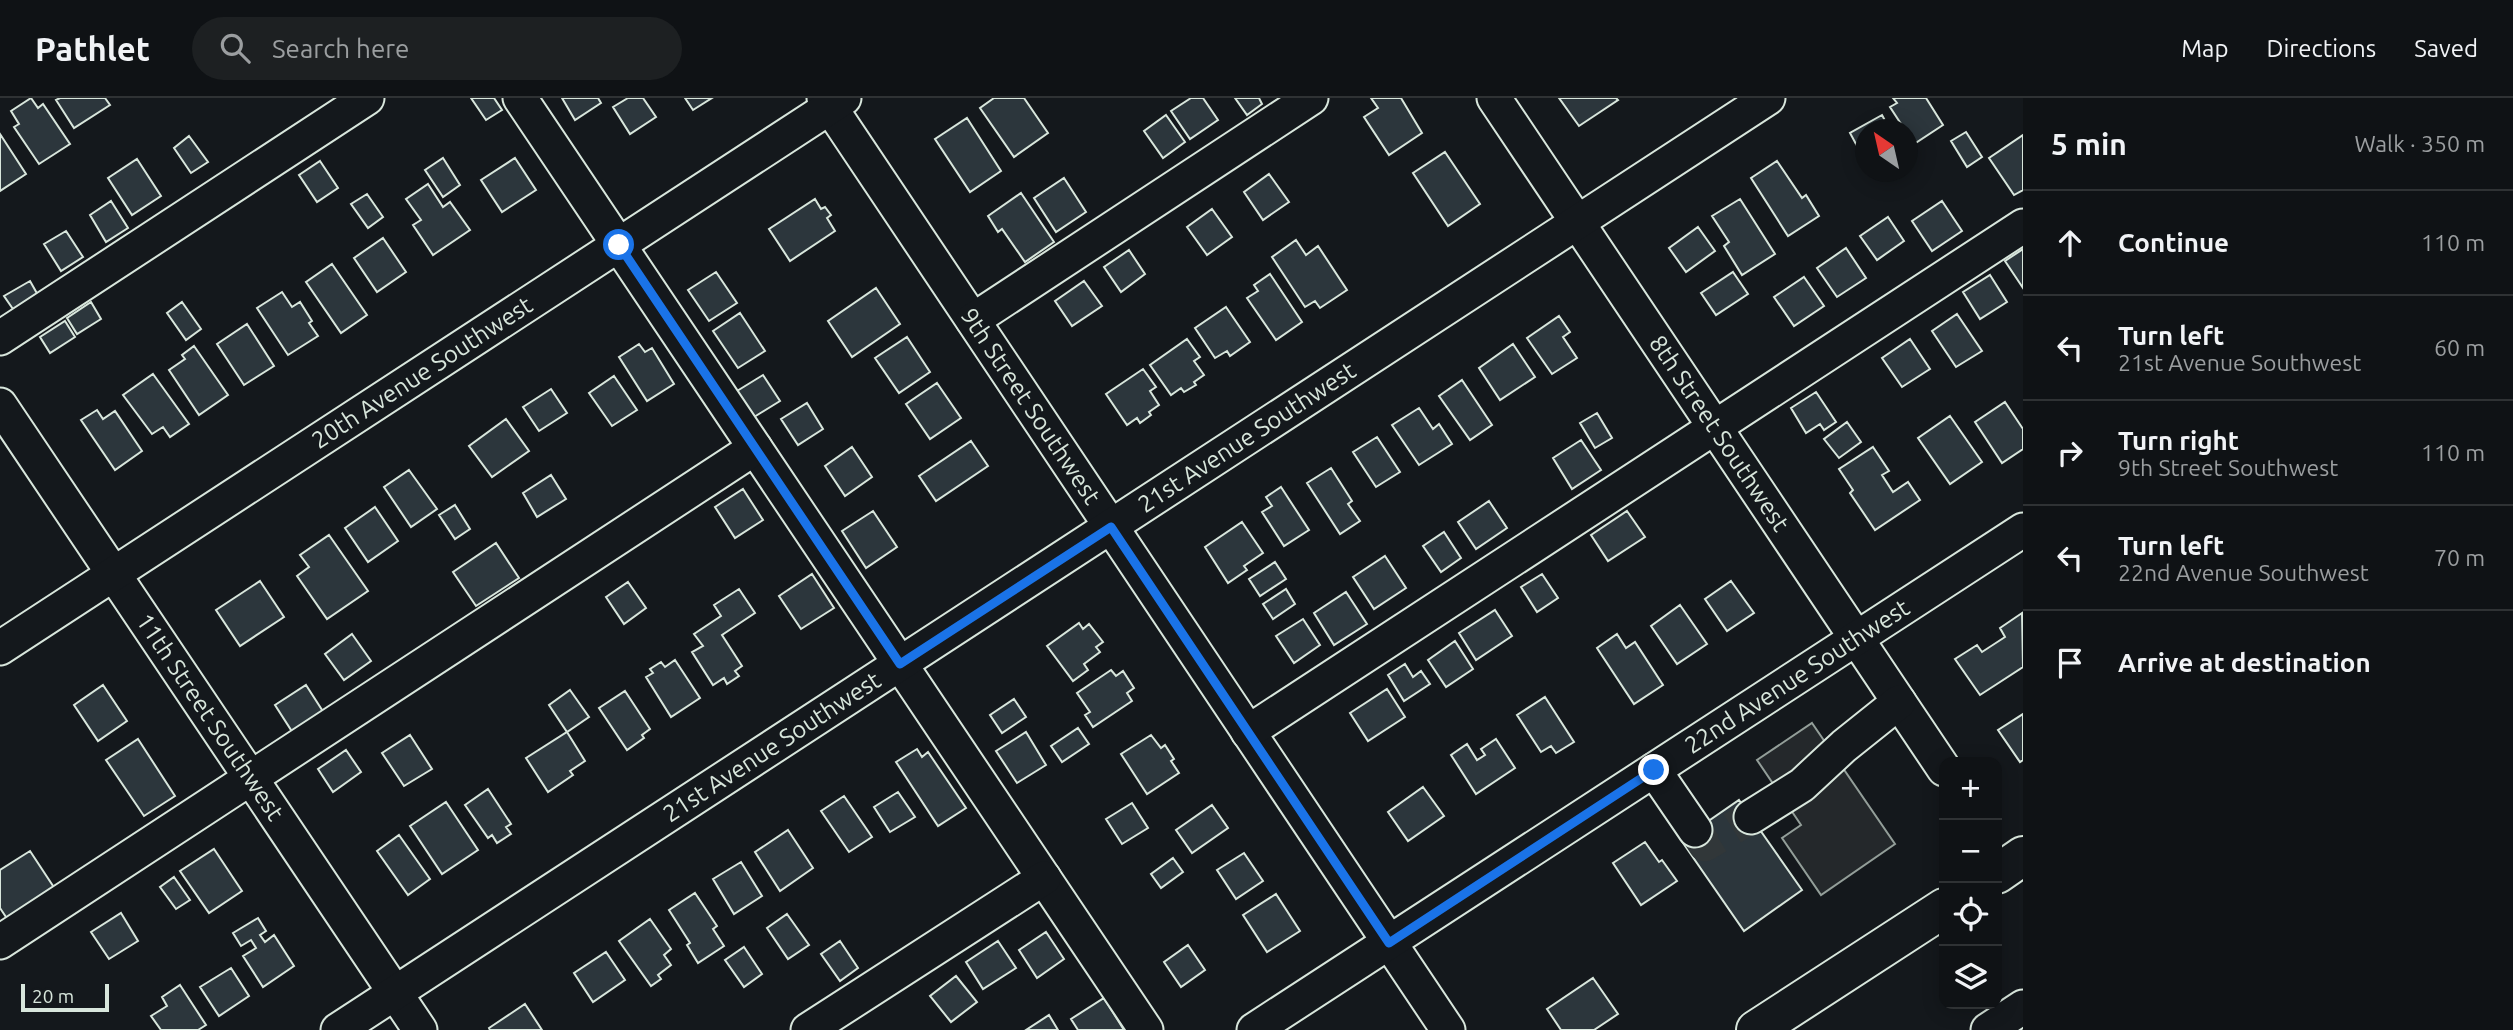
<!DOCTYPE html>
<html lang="en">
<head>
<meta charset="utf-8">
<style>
  :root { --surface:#0f1215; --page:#1d2022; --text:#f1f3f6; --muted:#9b9ea0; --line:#2f3234 }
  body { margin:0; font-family:Ubuntu,sans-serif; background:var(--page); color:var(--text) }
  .controls { position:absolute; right:21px; bottom:21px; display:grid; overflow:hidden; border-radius:14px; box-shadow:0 4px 18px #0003 }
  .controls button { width:63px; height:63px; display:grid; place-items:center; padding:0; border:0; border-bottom:2px solid var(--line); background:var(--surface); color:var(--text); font:35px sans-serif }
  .compass { position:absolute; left:1855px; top:21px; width:63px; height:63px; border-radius:50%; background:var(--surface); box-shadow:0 4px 18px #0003; rotate:326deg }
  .scale { position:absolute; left:21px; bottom:18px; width:88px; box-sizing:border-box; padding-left:7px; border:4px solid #d8e6dc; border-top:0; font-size:19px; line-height:24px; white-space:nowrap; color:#d8e6dc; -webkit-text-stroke:5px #14181c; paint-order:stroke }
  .stop { position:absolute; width:21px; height:21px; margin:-16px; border:5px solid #1a73e8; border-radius:50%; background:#fff }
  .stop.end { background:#1a73e8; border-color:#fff; box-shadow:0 2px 7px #0008 }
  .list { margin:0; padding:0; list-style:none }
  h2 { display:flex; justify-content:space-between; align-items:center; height:91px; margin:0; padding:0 28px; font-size:30px }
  h2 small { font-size:23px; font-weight:400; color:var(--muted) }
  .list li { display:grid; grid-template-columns:46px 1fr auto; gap:21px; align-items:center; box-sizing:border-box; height:105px; padding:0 28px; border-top:2px solid var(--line) }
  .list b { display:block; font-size:26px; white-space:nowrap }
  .list p { margin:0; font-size:23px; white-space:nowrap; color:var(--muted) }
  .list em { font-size:23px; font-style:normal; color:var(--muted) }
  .icon { flex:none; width:38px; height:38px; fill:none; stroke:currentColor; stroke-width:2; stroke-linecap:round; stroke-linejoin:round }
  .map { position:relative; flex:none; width:2023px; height:932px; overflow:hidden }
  header { display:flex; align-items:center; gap:42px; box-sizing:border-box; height:98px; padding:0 35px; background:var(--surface); border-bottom:2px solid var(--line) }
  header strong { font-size:33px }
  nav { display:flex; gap:38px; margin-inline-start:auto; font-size:24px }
  .search { width:490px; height:63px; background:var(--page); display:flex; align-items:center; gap:18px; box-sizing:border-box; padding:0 24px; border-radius:38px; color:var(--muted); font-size:26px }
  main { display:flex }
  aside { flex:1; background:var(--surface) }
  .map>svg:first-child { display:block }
  .parking { fill:#24282b; stroke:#939e99; stroke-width:2 }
  .building { fill:#2c363c; stroke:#d8e6dc; stroke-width:2 }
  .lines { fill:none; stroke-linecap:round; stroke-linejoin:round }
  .minor-tunnel { stroke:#313739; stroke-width:33; stroke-dasharray:33 17; stroke-linecap:butt }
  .minor-casing { stroke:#d8e6dc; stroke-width:37 }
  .major-casing { stroke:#d8e6dc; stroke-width:42 }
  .minor { stroke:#14181c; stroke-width:33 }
  .major { stroke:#14181c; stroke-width:38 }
  .route { stroke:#1a73e8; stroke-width:9 }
  .labels { text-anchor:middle; stroke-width:5; stroke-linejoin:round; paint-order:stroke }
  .street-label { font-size:24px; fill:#d8e6dc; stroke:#14181c }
</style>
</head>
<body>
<header>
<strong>Pathlet</strong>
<div class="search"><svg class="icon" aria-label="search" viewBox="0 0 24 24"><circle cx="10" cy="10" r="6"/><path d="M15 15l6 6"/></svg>Search here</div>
<nav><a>Map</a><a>Directions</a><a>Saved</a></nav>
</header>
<main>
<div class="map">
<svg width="2023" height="932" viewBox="0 0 2023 932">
  <rect width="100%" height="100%" fill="#14181c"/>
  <path class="parking" d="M1812,625l83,121 -74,51 -39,-57 19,-13 -44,-65z"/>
  <path class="building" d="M31,0l7,10 5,-4 27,40 -31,20 -25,-37 5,-3 -8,-13z
    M60,0h45l5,7 -36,23 -18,-28z
    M471,0h23l8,12 -16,10z
    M562,0h36l3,5 -26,17z
    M628,0h15l13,19 -26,17 -17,-27z
    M685,0h27l-19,12z
    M994,0h30l24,35 -34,24 -34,-49z
    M1191,0h12l15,22 -28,19 -19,-28z
    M1235,0h24l3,6 -15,11z
    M1371,0h30l21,35 -33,22 -25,-38 14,-9z
    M1559,0h57l2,2 -39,26z
    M1893,0h33l17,27 -29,19 -6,-10v-4h-3l-15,-23 7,-4z
    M1166,17l19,27 -22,16 -19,-27z
    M1882,17l8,15h-24v25l-3,2 -13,-24z
    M967,20l34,53 -31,21 -35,-53z
    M1966,34l16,25 -15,10 -16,-26z
    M0,36l26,40 -26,17z
    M2023,37v55l-9,5 -25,-37z
    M189,38l19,26 -17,11 -17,-25z
    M1445,54l35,52 -32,22 -35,-53z
    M443,60l17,27 -17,12 -18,-27z
    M515,60l21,32 -34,22 -21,-32z
    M137,61l24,37 -29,19 -24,-37z
    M320,63l18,27 -21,14 -18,-27z
    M1777,63l25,37 4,-3 13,21 -31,20 -37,-58z
    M1269,76l20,28 -26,18 -19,-28z
    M1064,80l22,34 -30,20 -22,-34z
    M428,86l15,23 7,-5 20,28 -37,25 -20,-30 8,-5 -15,-21z
    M1021,95l33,49 -29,20 -23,-33 -4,3 -10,-16z
    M367,96l16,23 -15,11 -17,-24z
    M815,101l6,10 4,-2 6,8 -4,3 8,13 -45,30 -21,-32z
    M1740,101l35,55 -33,21 -18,-29 5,-4 -17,-26z
    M111,103l17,27 -22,14 -16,-27z
    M1942,103l20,30 -30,20 -20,-30z
    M1212,111l20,28 -25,18 -20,-28z
    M1888,119l16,24 -27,19 -17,-24z
    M1698,129l17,24 -29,21 -17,-24z
    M66,133l17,26 -22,14 -17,-27z
    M383,140l23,34 -29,20 -23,-34z
    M1296,142l10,15 12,-9 29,44 -27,18 -5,-7 -10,6 -33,-50z
    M1846,150l20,30 -29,19 -20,-29z
    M2023,151v39l-18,-27z
    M1129,152l16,24 -24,18 -17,-25z
    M332,166l35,51 -26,18 -35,-51z
    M716,174l21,31 -28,18 -21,-31z
    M1733,174l15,22 -32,21 -15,-22z
    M1270,176l32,48 -26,18 -29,-42 11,-7 -4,-6z
    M1990,177l17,27 -27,17 -17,-27z
    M1804,179l20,29 -30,20 -20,-29z
    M30,183l9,16 -24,15 -11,-16z
    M1084,183l18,25 -30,20 -17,-25z
    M876,190l24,36 -48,33 -24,-36z
    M282,194l10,15 8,-5 12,19 -3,2 9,13 -30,19 -31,-47z
    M91,204l10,17 -24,15 -10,-16z
    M182,204l19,27 -15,11 -19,-27z
    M1226,209l24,35 -20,14 -3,-5 -12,7 -20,-30z
    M740,215l25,38 -27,17 -25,-37z
    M1957,216l25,37 -26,16 -24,-36z
    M1559,218l11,16 -7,5 14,21 -25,16 -25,-36z
    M65,223l10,16 -25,16 -10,-16z
    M247,226l27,42 -30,19 -27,-41z
    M907,239l23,35 -31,21 -24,-35z
    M1187,241l13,18 -6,4 10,14 -10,7 2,3 -12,7 -3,-4 -10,7 -21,-30z
    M1910,241l20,30 -28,18 -20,-29z
    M639,246l6,8 7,-4 22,36 -27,17 -28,-44z
    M1513,246l22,33 -35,23 -21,-32z
    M194,248l34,49 -29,20 -30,-45 16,-11 -3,-4z
    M1143,271l13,18 -6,4 9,14 -10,7 2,3 -11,8 -3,-5 -10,7 -21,-31z
    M153,276l36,50 -19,13 -7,-10 -11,7 -29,-39z
    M763,277l17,26 -26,16 -17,-26z
    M614,278l23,34 -25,16 -23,-33z
    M1462,282l30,45 -22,15 -31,-44z
    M937,285l24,35 -31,21 -24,-35z
    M551,291l16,24 -28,18 -16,-24z
    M1816,294l20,30 -12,8 -4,-6 -14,9 -15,-25z
    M2005,304l18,27v20l-21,14 -27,-41z
    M807,305l16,26 -25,16 -17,-26z
    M1419,310l14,21 6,-5 13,20 -33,21 -27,-40z
    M97,312l6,9 12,-8 27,40 -27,19 -34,-50z
    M1597,315l15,25 -17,10 -15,-25z
    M1950,318l32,46 -32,22 -32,-46z
    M506,321l23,32 -37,26 -23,-31z
    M1847,324l14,20 -22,16 -15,-19z
    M1377,339l23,35 -24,15 -23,-35z
    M1581,342l20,30 -29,19 -19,-31z
    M971,343l17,25 -52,35 -17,-25z
    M852,349l20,30 -27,19 -20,-30z
    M1873,349l16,24 -7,4 11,17 15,-10 12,18 -45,30 -25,-37 3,-3 -14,-21z
    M1331,370l21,33 -4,3 12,17 -20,13 -33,-51z
    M409,372l28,39 -26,18 -27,-40z
    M551,377l15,24 -29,18 -14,-24z
    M1281,389l28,43 -25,16 -22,-34 10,-6 -6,-9z
    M743,391l20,31 -28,18 -20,-31z
    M1489,403l18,27 -31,21 -18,-27z
    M455,407l15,24 -15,10 -16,-24z
    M375,409l23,34 -30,21 -23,-34z
    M873,413l24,36 -31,21 -24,-37z
    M1627,413l18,26 -37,24 -17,-26z
    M1242,424l21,31 -19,13 3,4 -19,13 -23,-36z
    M1444,434l17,26 -20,14 -18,-26z
    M329,437l39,56 -41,28 -30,-43 12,-9 -9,-12z
    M496,445l23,35 -43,28 -23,-34z
    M1385,458l21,32 -32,21 -21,-32z
    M1275,464l11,17 -26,17 -11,-17z
    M812,476l22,34 -33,21 -22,-33z
    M1542,476l16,24 -21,14 -16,-25z
    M260,483l24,36 -44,29 -24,-36z
    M1731,483l23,32 -27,18 -22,-32z
    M628,484l18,26 -22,16 -18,-27z
    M739,491l16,24 -33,22 20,31 -7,5 4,5 -12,8 -3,-6 -11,7 -21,-33 11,-6 -9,-12 27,-18 -7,-11z
    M1286,491l9,15 -22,15 -10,-15z
    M1346,494l21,32 -33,21 -20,-32z
    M1680,507l27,39 -30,20 -26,-38z
    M1495,512l17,26 -36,24 -17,-27z
    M2022,515l1,54 -43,28 -25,-36 22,-14 5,7 23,-15 -5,-9z
    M1303,521l17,26 -26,18 -18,-27z
    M1079,525l4,6 6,-5 14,18 -7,5 4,5 -16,12 4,6 -15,11 -26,-35z
    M352,536l19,27 -27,19 -19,-26z
    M1617,536l9,14 9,-6 28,43 -29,19 -37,-56z
    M1455,543l18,28 -27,18 -18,-27z
    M675,562l25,38 -29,19 -25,-40 7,-4 -3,-4 11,-7 4,5z
    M1405,566l8,13 8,-6 9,13 -26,17 -16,-26z
    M1111,572l5,6 7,-5 11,17 -7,5 5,8 -39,26 -8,-12 5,-3 -13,-19z
    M103,587l24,36 -29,20 -24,-36z
    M306,587l18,28 -31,20 -18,-28z
    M1387,591l18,28 -37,24 -18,-28z
    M570,592l19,27 -22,15 -18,-27z
    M625,593l25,38 -8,6 2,3 -17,12 -28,-42z
    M1545,599l29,45 -18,11 -5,-7 -10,6 -24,-37z
    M1014,601l12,18 -24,16 -12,-18z
    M2023,616v46l-3,2 -22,-32z
    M1078,630l11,16 -27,18 -11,-16z
    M567,634l18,29 -15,10 3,4 -25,17 -22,-34z
    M1026,634l20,33 -29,18 -21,-32z
    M410,637l22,34 -28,17 -22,-33z
    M1151,637l10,13 4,-3 9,14 -3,2 8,12 -32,21 -26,-40z
    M138,641l37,57 -31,20 -38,-56z
    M1496,641l19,29 -39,26 -25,-39 16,-11 10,16 8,-5 -4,-6z
    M917,651l5,8 6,-5 38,56 -28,18 -42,-64z
    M346,652l15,22 -28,20 -15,-23z
    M1423,689l21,29 -36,25 -20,-29z
    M488,691l23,35 -5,3 5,7 -14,9 -5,-8 -4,3 -23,-33z
    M898,694l17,25 -25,15 -16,-25z
    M844,698l28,41 -23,15 -28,-41z
    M1739,702l63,90 -58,41 -63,-91z
    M446,704l32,48 -36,24 -32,-48z
    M1132,705l16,25 -26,16 -16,-25z
    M1212,707l16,23 -36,25 -16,-23z
    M788,732l25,38 -33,23 -25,-39z
    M399,737l31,44 -22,16 -31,-44z
    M1645,744l14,20 3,-2 15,21 -36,24 -28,-42z
    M214,751l28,42 -33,22 -29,-42z
    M30,753l27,41 -47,31 -10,-15v-38z
    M1244,755l19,28 -27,18 -19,-29z
    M1173,760l10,14 -22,16 -10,-14z
    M741,764l21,34 -28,18 -21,-35z
    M174,779l16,23 -14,9 -16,-22z
    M695,795l22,33 -4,3 11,17 -26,17 -11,-18 3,-2 -21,-33z
    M1276,796l24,37 -33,21 -24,-37z
    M121,815l17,28 -29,18 -18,-27z
    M787,816l22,31 -21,14 -21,-31z
    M258,820l8,13 -6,4 5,7 9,-7 20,31 -31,21 -20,-31 13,-8 -5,-8 -10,6 -8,-13z
    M650,821l21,30 -7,6 7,10 -13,10 3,4 -10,7 -32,-45z
    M1046,834l18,27 -27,19 -18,-28z
    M840,843l18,27 -18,13 -19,-27z
    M998,843l18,27 -33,21 -17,-27z
    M1188,847l17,25 -24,17 -17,-25z
    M744,849l18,27 -18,13 -19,-27z
    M606,854l19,28 -32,22 -19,-29z
    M231,870l18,28 -30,20 -19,-29z
    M956,878l21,26 -26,20 -21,-26z
    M1593,880l25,36 -24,16h-33l-14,-21z
    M180,887l26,40 -8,5h-37l-10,-14 16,-10 -5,-9z
    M1104,900l20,32h-46l-7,-11z
    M525,906l17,26h-52l-1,-2z
    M1049,917l9,15h-32z"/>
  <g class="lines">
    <path class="minor-tunnel" d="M1695,732l10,15 46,-28"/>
    <g class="minor-casing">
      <g id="minor">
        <path d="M520,0l626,932"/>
        <path id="s1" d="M824,0l624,932"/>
        <path id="s2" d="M1494,0l450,671"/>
        <path d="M973,222l338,-222"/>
        <path d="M0,240l367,-240"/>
        <path id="s3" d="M0,307l420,625"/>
        <path id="s4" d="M0,550l844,-550"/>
        <path d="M1248,634l775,-506"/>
        <path d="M1654,672l41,60"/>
        <path d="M1751,719l51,-32 42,-39 55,-44"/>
        <path d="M0,844l755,-494"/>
        <path id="s5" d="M338,932l1430,-932"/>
        <path d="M808,932l236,-152"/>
        <path id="s6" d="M1254,932l769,-500"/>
        <path d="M1988,932l35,-23"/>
      </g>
    </g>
    <g class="major-casing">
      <path id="major" d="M1997,776l26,-18
        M1756,932l188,-122"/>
    </g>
    <use href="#minor" class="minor"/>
    <use href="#major" class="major"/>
  </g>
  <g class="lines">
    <path class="route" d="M619,147l281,419 211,-137 278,416 265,-173"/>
  </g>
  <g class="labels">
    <g class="street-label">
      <text dy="8" stroke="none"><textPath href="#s4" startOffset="504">20th Avenue Southwest</textPath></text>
      <text dy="8" stroke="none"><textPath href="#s1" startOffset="371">9th Street Southwest</textPath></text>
      <text dy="8" stroke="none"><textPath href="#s2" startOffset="404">8th Street Southwest</textPath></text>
      <text dy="8" stroke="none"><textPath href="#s5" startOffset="1085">21st Avenue Southwest</textPath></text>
      <text dy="8" stroke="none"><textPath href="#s6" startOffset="648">22nd Avenue Southwest</textPath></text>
      <text dy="8" stroke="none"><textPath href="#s3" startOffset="376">11th Street Southwest</textPath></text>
      <text dy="8" stroke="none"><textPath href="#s5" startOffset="518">21st Avenue Southwest</textPath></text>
    </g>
  </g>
</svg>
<div class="controls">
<button>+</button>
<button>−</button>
<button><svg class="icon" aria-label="locate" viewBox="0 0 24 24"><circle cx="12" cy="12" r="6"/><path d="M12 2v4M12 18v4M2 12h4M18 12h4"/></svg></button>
<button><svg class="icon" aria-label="layers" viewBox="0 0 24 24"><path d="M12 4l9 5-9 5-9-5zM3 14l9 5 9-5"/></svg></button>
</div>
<svg class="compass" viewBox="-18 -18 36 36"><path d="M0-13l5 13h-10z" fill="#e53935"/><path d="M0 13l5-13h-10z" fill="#9b9ea0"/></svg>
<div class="scale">20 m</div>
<div class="stop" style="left:619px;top:147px"></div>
<div class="stop end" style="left:1654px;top:672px"></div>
</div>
<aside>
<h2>5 min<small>Walk · 350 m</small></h2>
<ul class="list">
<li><svg class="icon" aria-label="ahead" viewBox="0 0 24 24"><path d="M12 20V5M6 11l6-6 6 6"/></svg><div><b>Continue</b></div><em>110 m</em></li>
<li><svg class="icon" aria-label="left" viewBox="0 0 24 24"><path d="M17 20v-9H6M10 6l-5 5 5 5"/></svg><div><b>Turn left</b><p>21st Avenue Southwest</p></div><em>60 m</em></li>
<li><svg class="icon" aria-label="right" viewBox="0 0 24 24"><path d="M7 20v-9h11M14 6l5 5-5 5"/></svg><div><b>Turn right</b><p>9th Street Southwest</p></div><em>110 m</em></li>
<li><svg class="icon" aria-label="left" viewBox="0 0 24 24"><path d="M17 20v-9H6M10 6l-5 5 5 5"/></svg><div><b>Turn left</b><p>22nd Avenue Southwest</p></div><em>70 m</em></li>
<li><svg class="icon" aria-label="arrive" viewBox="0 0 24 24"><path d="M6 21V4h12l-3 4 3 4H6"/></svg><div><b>Arrive at destination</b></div></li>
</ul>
</aside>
</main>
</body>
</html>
